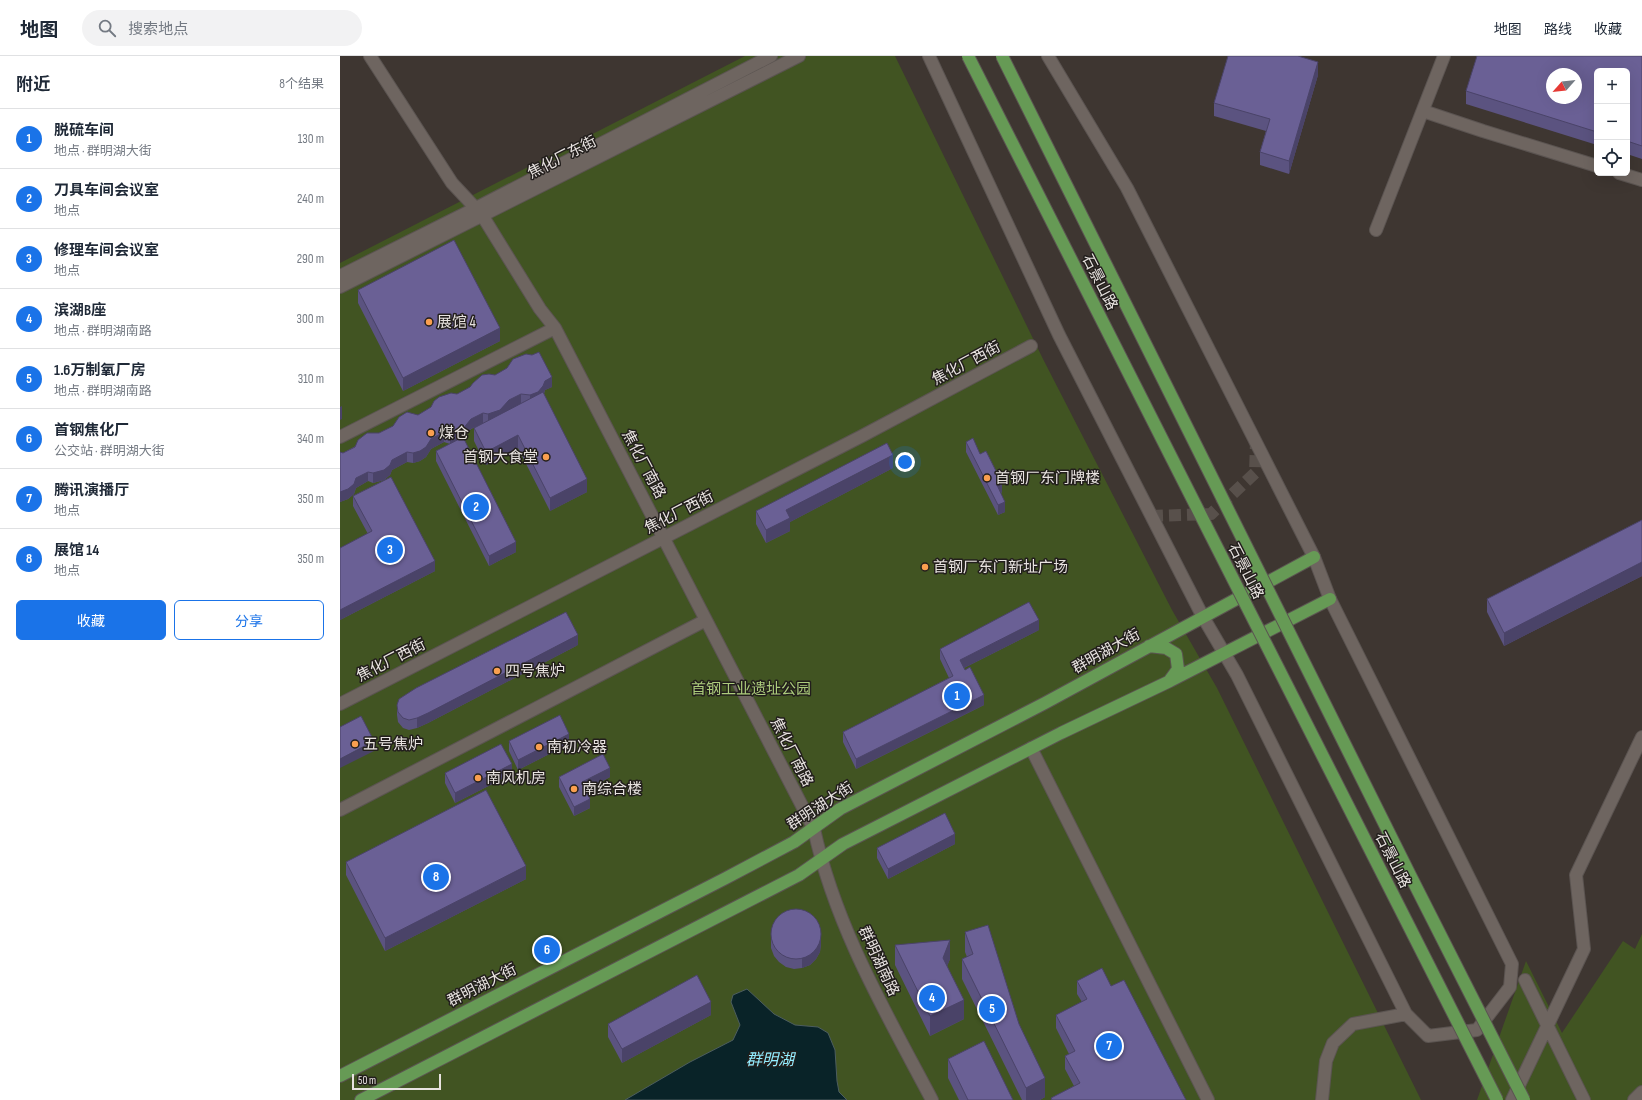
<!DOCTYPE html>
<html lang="zh">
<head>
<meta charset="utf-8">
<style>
  :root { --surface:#fff; --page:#f2f2f3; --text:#1f2937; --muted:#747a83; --line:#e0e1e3; --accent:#1a73e8 }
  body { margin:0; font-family:"Sofia Sans Condensed","Noto Sans SC",sans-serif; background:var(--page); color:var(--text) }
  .controls { position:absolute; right:12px; top:12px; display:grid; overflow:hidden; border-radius:6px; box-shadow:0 4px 16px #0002 }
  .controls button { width:36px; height:36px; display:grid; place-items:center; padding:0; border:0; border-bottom:1px solid var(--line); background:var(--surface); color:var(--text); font:20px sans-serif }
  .compass { position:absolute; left:1206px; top:12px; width:36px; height:36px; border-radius:50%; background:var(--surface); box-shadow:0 4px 16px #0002; rotate:243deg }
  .scale { position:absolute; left:12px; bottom:10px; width:89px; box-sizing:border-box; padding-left:4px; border:2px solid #e8e3e0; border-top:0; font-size:11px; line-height:14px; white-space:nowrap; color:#e8e3e0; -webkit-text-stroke:3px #221e1c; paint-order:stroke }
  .you { position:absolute; left:565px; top:406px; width:14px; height:14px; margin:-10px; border:3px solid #fff; border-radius:50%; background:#1a73e8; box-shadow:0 0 0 6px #1a73e833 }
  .badge { display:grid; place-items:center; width:26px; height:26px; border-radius:50%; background:var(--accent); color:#fff; font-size:13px; font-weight:700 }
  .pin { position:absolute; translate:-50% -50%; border:2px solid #fff; box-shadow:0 1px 4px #0006 }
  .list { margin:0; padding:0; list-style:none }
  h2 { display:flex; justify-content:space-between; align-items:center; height:52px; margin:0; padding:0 16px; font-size:17px }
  h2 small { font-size:13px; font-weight:400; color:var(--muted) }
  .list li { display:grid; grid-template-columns:26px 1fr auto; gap:12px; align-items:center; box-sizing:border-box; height:60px; padding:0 16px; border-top:1px solid var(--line) }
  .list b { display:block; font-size:15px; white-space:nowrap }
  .list p { margin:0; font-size:13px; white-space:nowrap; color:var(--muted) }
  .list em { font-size:13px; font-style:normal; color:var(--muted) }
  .actions { display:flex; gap:8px; padding:12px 16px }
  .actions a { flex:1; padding:9px 0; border:1px solid var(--accent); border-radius:6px; text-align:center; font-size:14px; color:var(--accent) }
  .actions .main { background:var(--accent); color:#fff }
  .icon { flex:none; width:22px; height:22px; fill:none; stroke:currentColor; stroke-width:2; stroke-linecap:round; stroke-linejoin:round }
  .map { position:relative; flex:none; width:1302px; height:1044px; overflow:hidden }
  header { display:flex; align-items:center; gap:24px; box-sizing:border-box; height:56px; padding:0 20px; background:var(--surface); border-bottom:1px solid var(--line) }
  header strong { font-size:19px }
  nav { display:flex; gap:22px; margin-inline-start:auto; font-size:14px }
  .search { width:280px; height:36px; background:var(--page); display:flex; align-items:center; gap:10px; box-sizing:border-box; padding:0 14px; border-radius:22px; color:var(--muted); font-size:15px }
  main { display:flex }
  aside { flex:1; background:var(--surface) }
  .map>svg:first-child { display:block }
  .green { fill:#415422 }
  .water { fill:#092328; stroke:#4c5d5f }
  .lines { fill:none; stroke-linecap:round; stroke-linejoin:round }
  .minor-tunnel { stroke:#58504b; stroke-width:12; stroke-dasharray:12 6; stroke-linecap:butt }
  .minor-casing { stroke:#5b5451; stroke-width:14 }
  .major-casing { stroke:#5b5451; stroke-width:14 }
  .minor { stroke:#6e6560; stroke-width:12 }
  .major { stroke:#669a55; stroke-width:12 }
  .major-bridge-casing { stroke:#5b5451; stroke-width:14; stroke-linecap:butt }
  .major-bridge { stroke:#669a55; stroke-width:12 }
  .wall { fill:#5b5380 }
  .shaded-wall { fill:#4a4368 }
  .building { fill:#6a6095; stroke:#4a4368; fill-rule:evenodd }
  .poi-dot { fill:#fa9f4f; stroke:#221e1c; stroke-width:1.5 }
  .labels { text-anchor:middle; stroke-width:3; stroke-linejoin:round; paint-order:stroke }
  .street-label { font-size:15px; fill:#e8e3e0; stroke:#221e1c }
  .poi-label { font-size:15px; fill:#e8e3e0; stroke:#221e1c; text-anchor:start }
  .park-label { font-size:15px; fill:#accc7c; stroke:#221e1c }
  .water-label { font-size:16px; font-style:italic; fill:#93edff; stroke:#221e1c }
</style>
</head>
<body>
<header>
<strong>地图</strong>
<div class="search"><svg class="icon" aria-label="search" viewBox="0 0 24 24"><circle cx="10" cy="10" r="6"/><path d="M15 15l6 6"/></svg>搜索地点</div>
<nav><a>地图</a><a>路线</a><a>收藏</a></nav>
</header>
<main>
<aside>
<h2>附近<small>8个结果</small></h2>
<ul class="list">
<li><span class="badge">1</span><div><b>脱硫车间</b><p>地点 · 群明湖大街</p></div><em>130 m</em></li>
<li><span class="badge">2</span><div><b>刀具车间会议室</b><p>地点</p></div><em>240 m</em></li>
<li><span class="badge">3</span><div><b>修理车间会议室</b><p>地点</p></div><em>290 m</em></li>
<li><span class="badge">4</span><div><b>滨湖B座</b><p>地点 · 群明湖南路</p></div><em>300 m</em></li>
<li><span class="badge">5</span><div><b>1.6万制氧厂房</b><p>地点 · 群明湖南路</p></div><em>310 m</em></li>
<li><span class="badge">6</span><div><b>首钢焦化厂</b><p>公交站 · 群明湖大街</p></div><em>340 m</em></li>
<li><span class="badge">7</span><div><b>腾讯演播厅</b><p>地点</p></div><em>350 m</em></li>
<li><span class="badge">8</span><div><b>展馆 14</b><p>地点</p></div><em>350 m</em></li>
</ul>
<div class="actions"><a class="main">收藏</a><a>分享</a></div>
</aside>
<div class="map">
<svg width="1302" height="1044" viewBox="0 0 1302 1044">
  <rect width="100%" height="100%" fill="#3e3631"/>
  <path class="green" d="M405,0h150l148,303 129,251 45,78 204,412h-1081v-837z
    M1302,878v166h-165l49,-139 36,72 61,-92 12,8z"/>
  <path class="water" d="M407,933l27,25 21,11 23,2 10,6 7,17 2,31 2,11 8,8h-222l65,-38 43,-22 7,-15 -9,-23 2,-7z"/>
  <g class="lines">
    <path class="minor-tunnel" d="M811,460l60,-2 44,-41 1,-31"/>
    <g class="minor-casing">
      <path id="minor" d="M30,0l82,127 30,32 58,94 15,19 259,501c21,97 72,184 118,271
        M589,0l130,279 144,282 34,58 169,339 22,22 49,-6 33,-43 2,-23 -182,-365 -16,-42 -187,-369 -79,-132
        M1083,55l60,20 114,35
        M1279,117l23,7
        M1036,174l68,-174
        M0,220l136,-68 295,-152
        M0,231l459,-231
        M0,381l215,-109
        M0,648l522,-268 169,-90
        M691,692l177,352
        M0,754l366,-190
        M1185,924l59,120
        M982,1044l4,-39 7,-18 20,-19 53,-10
        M1172,1044l72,-151 -8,-74 66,-138
        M1294,1044l8,-8"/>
    </g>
    <g class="major-casing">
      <path id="major" d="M809,590l17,2 10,6 2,15 -8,11
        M0,1020l386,-198 68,-36 46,-33 205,-106 269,-146
        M21,1044l438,-225 44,-31 218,-111 109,-52 160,-82"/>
    </g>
    <use href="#minor" class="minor"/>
    <use href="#major" class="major"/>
    <g class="major-bridge-casing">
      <path id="major-bridge" d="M628,0l529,1044
        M662,0l408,819 114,225"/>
    </g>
    <use href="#major-bridge" class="major-bridge"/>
  </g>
  <path class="wall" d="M1302,0v103l-15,-5v-83h-30v74l-131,-41v-13z
    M978,19l-29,99 -29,-9v-13l6,-21 -52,-15v-13z
    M18,234l142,51 -97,50 -45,-88z
    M212,331l-7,3 -1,4 43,98 -37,19 -32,-63 -32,17 -12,-24v-13l9,-5 -12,6 -8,9 53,114 -27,14 -53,-105v-10l14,-7 -6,-2 -13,7 -5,8 -6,4 -7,2 -6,-1 -15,8 -2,5 -6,5 -11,3 -5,-2 -12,7 -2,6 -6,5 -8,3v-50l3,1 36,-20 39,-18 39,-21z
    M626,386l14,12 22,38 -1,1 4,19 -7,3 -32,-63z
    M553,412l-103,54v9l-24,12 -10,-19v-13z
    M13,440l82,75 -95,49v-72l28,-14 -15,-28z
    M1302,464v56l-138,70 -17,-34v-13z
    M699,574l-75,38 20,37 -128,64 -13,-27v-10l106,-54 -9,-19v-10z
    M238,589l-150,78 -11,5 -8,2 -6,-2 -5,-6 -1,-7v-10z
    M169,685l60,3 -51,26 -9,-19z
    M105,717l67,1 -57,29 -10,-20z
    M219,721h51l-24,13 4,18 -16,8 -15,-29z
    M615,788l-67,35 -11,-21v-10z
    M6,806l180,17 -141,72 -39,-76z
    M431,874l50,13 -1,9 -4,7 -6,6 -8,3 -8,1 -8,-2 -7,-5 -5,-6 -3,-8z
    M625,876l54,92 26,73 -5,3h-18l-60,-121v-20l5,-2 -2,-5z
    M555,889l55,14 -3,7 17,53 -34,17 -35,-71z
    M737,925l34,5 75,114h-135v-2l23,-12 -9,-17v-13l4,-2 -13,-26v-13l26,-13 -5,-8z
    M371,959l-89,48 -14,-26v-13z
    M608,1003l65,41h-54l-11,-22z"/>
  <path class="shaded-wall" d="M978,6v13l-29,99v-13z
    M160,272v13l-97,50v-13z
    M212,321v10l-7,3 -2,6 -13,9v-10l15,-14z
    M181,338v10l-33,20v-10l21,-14z
    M2,350v13l-2,1v-13z
    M143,357v10l-12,6 -9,11 -12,4v-10l21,-15z
    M104,376v10l-13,7 -5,8 -6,4 -7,2v-10l18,-14z
    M178,379v13l-32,17v-13z
    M67,396v10l-15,8 -2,5 -6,5 -11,3v-10l19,-13z
    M553,399v13l-103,54v9l-24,12v-13l20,-20z
    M28,416v9l-12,7 -2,6 -6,5 -8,3v-10l16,-14z
    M247,423v13l-37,19v-13z
    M662,427v9l-5,3v-10z
    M665,446v10l-7,3v-10z
    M176,486v10l-27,14v-10z
    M95,505v10l-95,49v-10z
    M1302,506v14l-138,70v-13z
    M699,564v10l-79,40v-10z
    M238,579v10l-150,78 -11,5v-10z
    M644,639v10l-128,64v-10z
    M229,678v10l-51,26v-10z
    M34,685v10l-34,17v-9z
    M172,708v10l-57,29v-10z
    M270,712v9l-28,15v-10z
    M250,743v9l-16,8v-9z
    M615,778v10l-67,35v-10z
    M186,810v13l-141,72v-13z
    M481,877v10l-1,9 -4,7 -6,6 -8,3v-10z
    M610,884v19l-7,18v-19z
    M624,944v19l-34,17v-20z
    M371,946v13l-89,48v-14z
    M705,1022v19l-5,3h-14v-12z"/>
  <path class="building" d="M888,0h70l20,6 -29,99 -29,-9 10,-33 -56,-16z
    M1137,0h165v90l-15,-5v-70h-30v61l-131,-41zM1212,18h24v24h-24z
    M114,184l46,88 -97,50 -45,-88z
    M199,296l13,25 -7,4 -2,5 -5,6 -8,3 -9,-1 -12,6 -9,10 -12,4 -5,-1 -12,6 -9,11 -12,4 -6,-2 -13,7 -5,8 -6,4 -7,2 -6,-1 -15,8 -2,5 -6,5 -11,3 -5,-1 -12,6 -2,6 -6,5 -8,3v-40l3,1 12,-6 3,-7 9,-7h12l14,-7 6,-9 8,-5 11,3 13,-8 3,-6 5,-4 12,-4 6,1 13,-7 3,-4 9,-8 7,-1 6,1 12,-7 6,-9 13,-5 6,1z
    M203,336l44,87 -37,19 -32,-63 -32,17 -12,-24z
    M123,381l53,105 -27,14 -53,-105z
    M633,382l7,16 6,-3 16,32 -5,2 8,17 -7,3 -32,-63z
    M547,387l6,12 -107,55 4,8 -24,12 -10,-19z
    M51,421l44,84 -95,49v-62l32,-17 -19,-35z
    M1302,464v42l-138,71 -17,-34z
    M689,546l10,18 -79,40 5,10 5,-3 14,28 -128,64 -13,-27 110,-56 -13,-27z
    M226,556l12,23 -150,78 -11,5 -8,2 -6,-2 -5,-6 -1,-7 2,-6 17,-11z
    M220,659l9,19 -51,26 -9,-19z
    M21,660l13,25 -34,18v-32z
    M161,688l11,20 -57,29 -10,-20z
    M263,698l7,14 -28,14 8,17 -16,8 -15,-30z
    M146,734l40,76 -141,72 -39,-76z
    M605,757l10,21 -67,35 -11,-21z
    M431 878a25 25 0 1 1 50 0a25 25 0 1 1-50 0Z
    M648,869l31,99 26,54 -19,10 -64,-129 11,-5 -8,-22z
    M610,884l-7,18 21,42 -34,16 -35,-71z
    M762,912l9,18 13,-6 62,120h-134l-1,-2 29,-15 -15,-27 10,-5 -19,-36 31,-16 -10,-18z
    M357,919l14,27 -89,47 -14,-25z
    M644,985l29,59h-45l-20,-41z"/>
  <g class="poi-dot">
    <circle cx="89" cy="266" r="4"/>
    <circle cx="91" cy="377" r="4"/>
    <circle cx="206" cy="401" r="4"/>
    <circle cx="647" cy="422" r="4"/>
    <circle cx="585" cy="511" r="4"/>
    <circle cx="157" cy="615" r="4"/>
    <circle cx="15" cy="688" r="4"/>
    <circle cx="199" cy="691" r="4"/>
    <circle cx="138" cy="722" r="4"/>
    <circle cx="234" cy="733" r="4"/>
  </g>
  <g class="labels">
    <g class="street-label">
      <text transform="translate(222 101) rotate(-27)" y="5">焦化厂东街</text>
      <text transform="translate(760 226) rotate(63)" y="5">石景山路</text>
      <text transform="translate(626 307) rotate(-28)" y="5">焦化厂西街</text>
      <text transform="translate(304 408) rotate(62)" y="5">焦化厂南路</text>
      <text transform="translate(339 456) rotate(-27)" y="5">焦化厂西街</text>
      <text transform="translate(906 515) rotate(63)" y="5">石景山路</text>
      <text transform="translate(766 595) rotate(-29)" y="5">群明湖大街</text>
      <text transform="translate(51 604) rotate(-27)" y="5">焦化厂西街</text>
      <text transform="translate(452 696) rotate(63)" y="5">焦化厂南路</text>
      <text transform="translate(480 750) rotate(-33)" y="5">群明湖大街</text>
      <text transform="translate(1053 804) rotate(63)" y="5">石景山路</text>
      <text transform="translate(539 905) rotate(65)" y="5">群明湖南路</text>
      <text transform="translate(142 929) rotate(-27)" y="5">群明湖大街</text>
    </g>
    <g class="poi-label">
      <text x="97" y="271">展馆 4</text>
      <text x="99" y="382">煤仓</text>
      <text x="198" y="406" text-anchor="end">首钢大食堂</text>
      <text x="655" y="427">首钢厂东门牌楼</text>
      <text x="593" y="516">首钢厂东门新址广场</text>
      <text x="165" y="620">四号焦炉</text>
      <text x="23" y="693">五号焦炉</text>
      <text x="207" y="696">南初冷器</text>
      <text x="146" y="727">南风机房</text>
      <text x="242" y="738">南综合楼</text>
    </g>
    <g class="park-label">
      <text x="411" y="638">首钢工业遗址公园</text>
    </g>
    <g class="water-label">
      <text x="430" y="1009">群明湖</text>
    </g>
  </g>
</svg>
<div class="controls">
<button>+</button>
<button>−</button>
<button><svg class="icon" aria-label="locate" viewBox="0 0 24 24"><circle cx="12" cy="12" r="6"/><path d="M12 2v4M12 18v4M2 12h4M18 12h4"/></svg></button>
</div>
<svg class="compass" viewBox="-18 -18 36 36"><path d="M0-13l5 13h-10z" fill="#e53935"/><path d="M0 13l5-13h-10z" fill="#747a83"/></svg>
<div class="scale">50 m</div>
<div class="you"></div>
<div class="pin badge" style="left:617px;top:640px">1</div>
<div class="pin badge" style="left:136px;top:451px">2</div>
<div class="pin badge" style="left:50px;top:494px">3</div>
<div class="pin badge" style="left:592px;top:942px">4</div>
<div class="pin badge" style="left:652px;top:953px">5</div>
<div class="pin badge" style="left:207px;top:894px">6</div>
<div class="pin badge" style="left:769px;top:990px">7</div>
<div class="pin badge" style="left:96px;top:821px">8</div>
</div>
</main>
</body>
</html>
